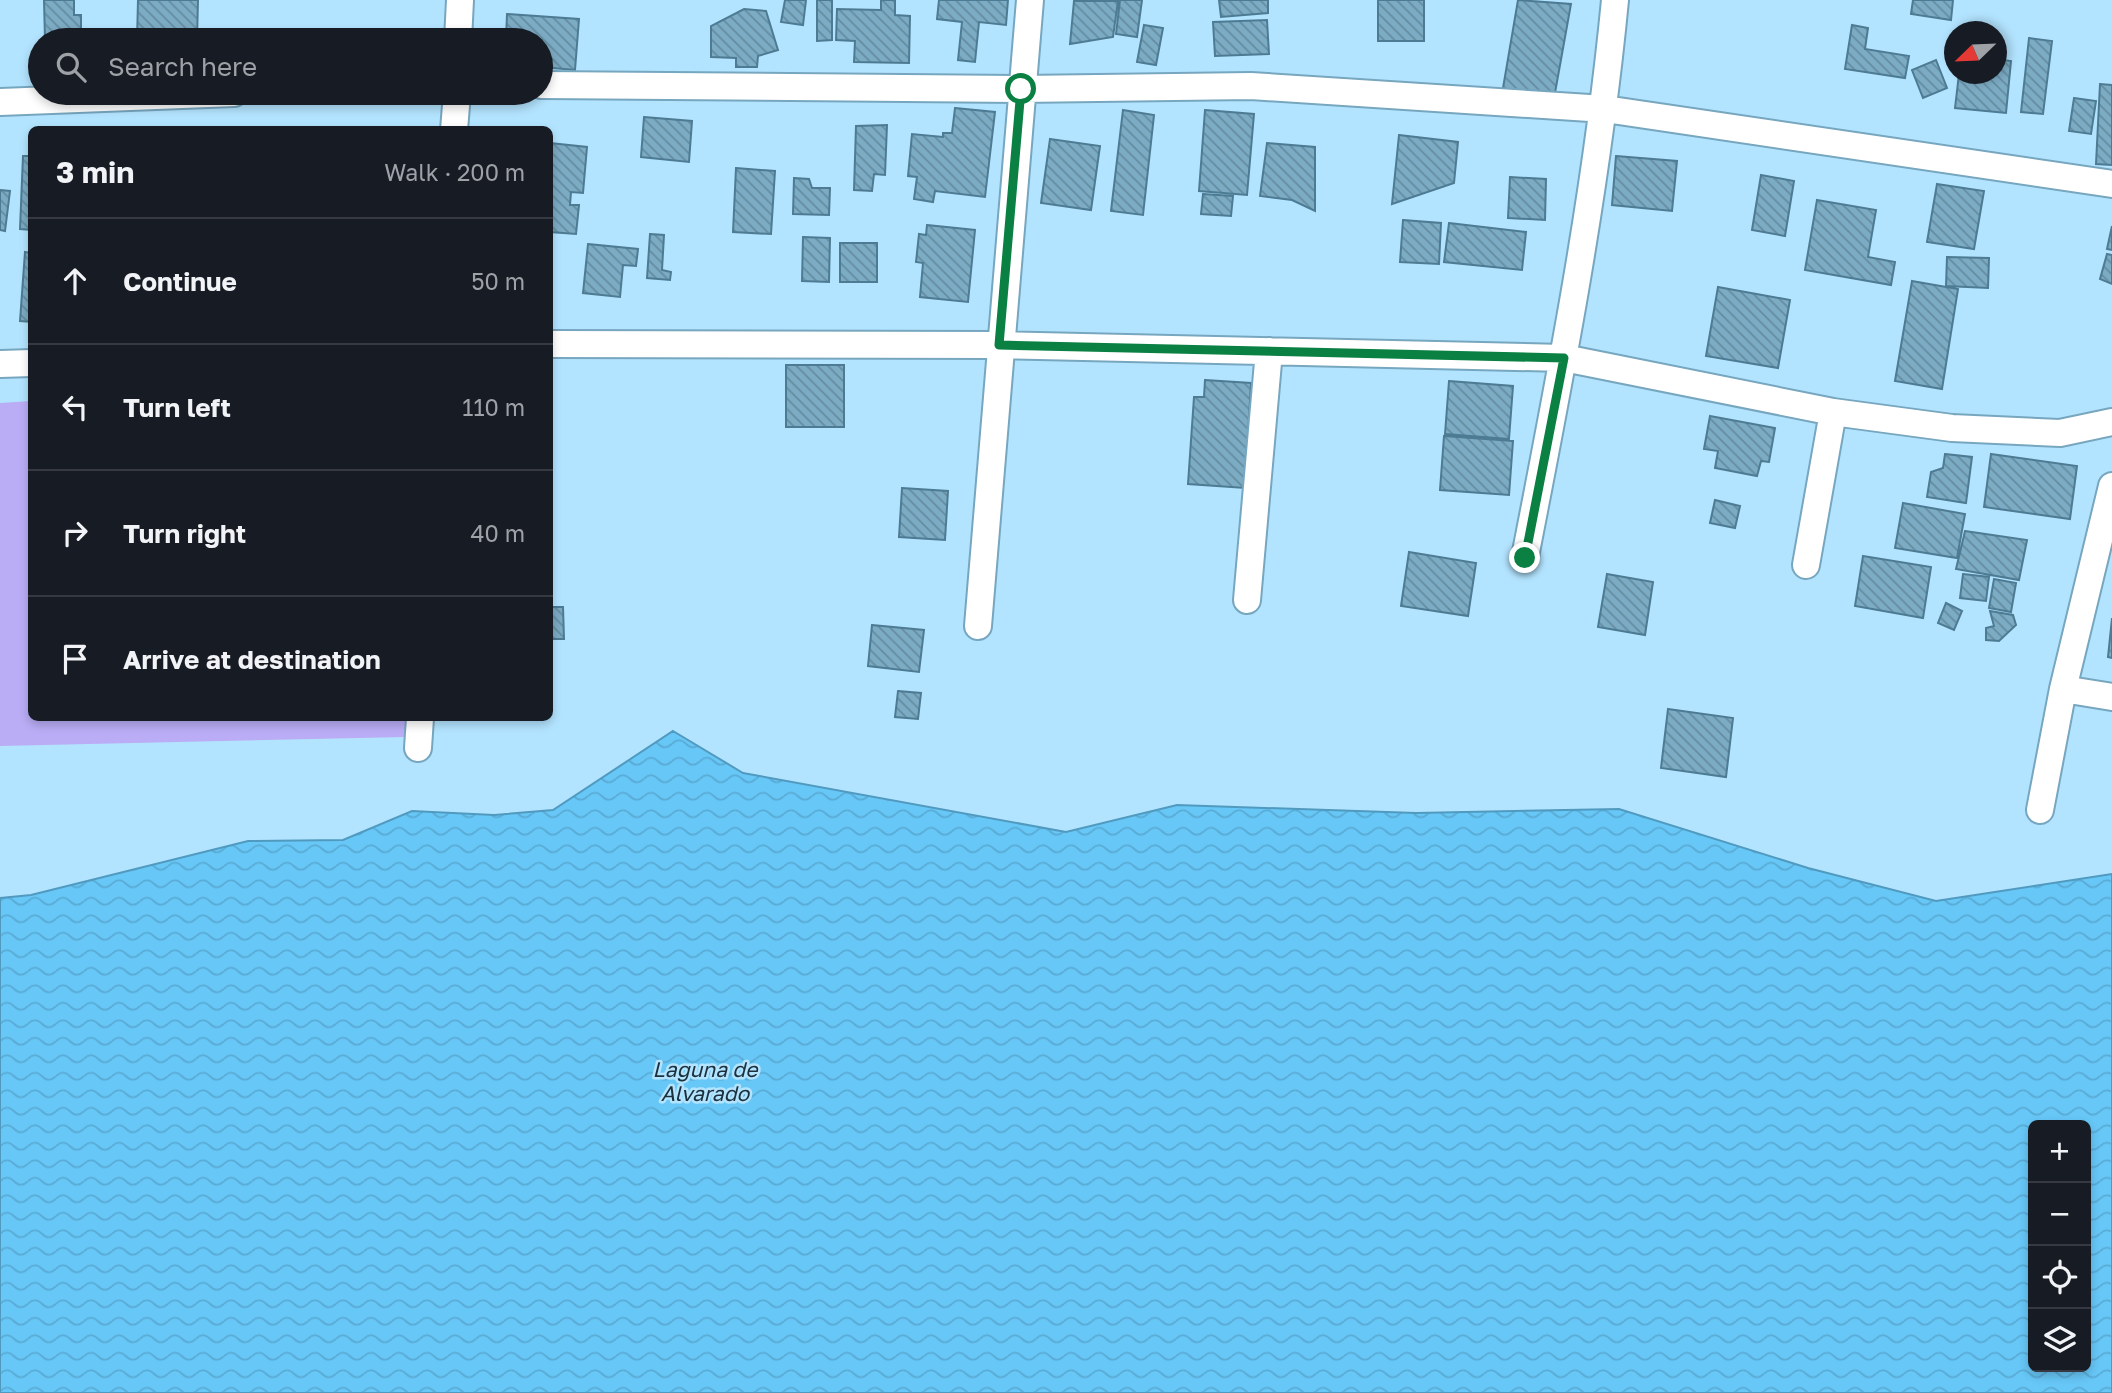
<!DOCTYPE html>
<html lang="en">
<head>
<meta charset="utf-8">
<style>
  :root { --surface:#171b24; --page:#20242c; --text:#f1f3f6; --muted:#9ea1a6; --line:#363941 }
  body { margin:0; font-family:"Golos Text",sans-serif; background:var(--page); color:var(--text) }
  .controls { position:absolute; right:21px; bottom:21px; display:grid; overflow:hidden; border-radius:10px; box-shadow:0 4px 10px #0003 }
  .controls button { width:63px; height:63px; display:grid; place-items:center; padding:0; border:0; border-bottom:2px solid var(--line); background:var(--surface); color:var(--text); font:35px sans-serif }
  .compass { position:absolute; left:1944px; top:21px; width:63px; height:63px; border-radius:50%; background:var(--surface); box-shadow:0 4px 10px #0003; rotate:247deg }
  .stop { position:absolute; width:21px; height:21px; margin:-16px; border:5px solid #0b8043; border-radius:50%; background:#fff }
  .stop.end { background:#0b8043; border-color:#fff; box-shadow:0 2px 7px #0008 }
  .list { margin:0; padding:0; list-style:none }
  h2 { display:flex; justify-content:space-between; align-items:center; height:91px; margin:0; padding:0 28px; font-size:30px }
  h2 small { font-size:23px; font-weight:400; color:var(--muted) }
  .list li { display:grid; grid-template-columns:46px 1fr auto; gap:21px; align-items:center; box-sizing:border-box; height:126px; padding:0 28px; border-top:2px solid var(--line) }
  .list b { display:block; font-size:26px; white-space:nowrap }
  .list em { font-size:23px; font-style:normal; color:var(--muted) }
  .icon { flex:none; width:38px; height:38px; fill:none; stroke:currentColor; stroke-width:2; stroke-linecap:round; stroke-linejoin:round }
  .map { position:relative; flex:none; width:2112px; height:1393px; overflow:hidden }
  .search { position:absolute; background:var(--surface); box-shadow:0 4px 10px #0003; left:28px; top:28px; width:525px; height:77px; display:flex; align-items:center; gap:18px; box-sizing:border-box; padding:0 24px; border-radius:38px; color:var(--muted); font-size:26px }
  .panel { position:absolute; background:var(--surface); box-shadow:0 4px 10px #0003; left:28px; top:126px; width:525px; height:595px; border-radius:10px }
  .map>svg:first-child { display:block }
  .garden { fill:#baadf6 }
  .water { fill:url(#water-waves); stroke:#519abf; stroke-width:2; fill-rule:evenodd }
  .building { fill:url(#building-back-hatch); stroke:#4d7b93; stroke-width:2 }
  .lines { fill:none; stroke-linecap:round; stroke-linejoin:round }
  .minor-casing { stroke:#77a6bf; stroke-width:30 }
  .minor { stroke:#fff; stroke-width:26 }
  .route { stroke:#0b8043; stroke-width:9 }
  .labels { text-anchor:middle; stroke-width:5; stroke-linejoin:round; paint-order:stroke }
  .water-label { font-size:21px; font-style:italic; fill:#1b303c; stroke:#b3e4ff }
</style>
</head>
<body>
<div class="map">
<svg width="2112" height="1393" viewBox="0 0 2112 1393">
  <defs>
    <pattern id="water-waves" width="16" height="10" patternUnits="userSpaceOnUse" patternTransform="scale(1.75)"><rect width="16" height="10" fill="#67c7f7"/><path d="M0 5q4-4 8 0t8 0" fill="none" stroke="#59abd5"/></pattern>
    <pattern id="building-back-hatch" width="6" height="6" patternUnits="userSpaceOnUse" patternTransform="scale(1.75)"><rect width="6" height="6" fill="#7cabc4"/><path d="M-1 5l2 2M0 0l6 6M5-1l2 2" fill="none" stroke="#658ca0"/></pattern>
  </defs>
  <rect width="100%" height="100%" fill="#b3e4ff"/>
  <path class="garden" d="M31,401l1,317h373v19l-405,9v-343z"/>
  <path class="water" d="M673,731l70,42 323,59 111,-27 239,8 203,-4 189,59 128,33 176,-27v519h-2112v-495l31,-3 217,-54 95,-1 69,-29 82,4 59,-5zM2033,1125h53v242h-53z"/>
  <path class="building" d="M44,0h30v15h7v25h-36z
    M138,0h60l-1,40h-60z
    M785,0h21l-3,25 -22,-3z
    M817,0h15v40l-15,1z
    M881,0h14v15l15,1 -1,47 -55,-1 1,-21 -19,-1 1,-31 44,1z
    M939,0h69l-2,25 -27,-3 -4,40 -17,-2 4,-38 -25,-3z
    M1120,0h22l-5,37 -21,-3z
    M1219,0h49v13l-47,4z
    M1378,0h46v41h-46z
    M1518,0l53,4 -18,100 -51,-10z
    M1913,0h40l-2,20 -40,-6z
    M1074,1h44l-5,36 -43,7z
    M744,9l22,2 12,39 -20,6 -1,11h-21v-9l-25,-1v-31z
    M507,14l72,5 -4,51 -34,-3v-27h-35z
    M1267,20l2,34 -54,2 -2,-34z
    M1144,25l19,3 -7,37 -19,-3z
    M1852,25l16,3 -3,21 44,7 -4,22 -60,-9z
    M2029,38l23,3 -9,73 -22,-2z
    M1996,59l15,2 -5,52 -51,-5 4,-34h37z
    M1936,60l11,28 -24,10 -11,-28z
    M2100,84l12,1v80l-16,-1z
    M2074,98l22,3 -5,33 -22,-3z
    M955,108l40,4 -10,85 -50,-6 -2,11 -19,-3 3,-22 -9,-1 4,-42 31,3v-4h9z
    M1123,110l31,5 -11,100 -32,-4z
    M1205,110l49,4 -7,81 -48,-4z
    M644,117l48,4 -3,41 -48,-5z
    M887,125l-2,50 -11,-1 -2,17 -18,-1 2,-64z
    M1399,135l59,7 -4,41 -62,21z
    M1050,139l50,7 -9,64 -50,-7z
    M550,143l37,4 -4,46 -12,-1 -1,13h9l-3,29 -26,-2z
    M1267,143l48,4v64l-23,-11 -32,-4z
    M23,156h9v74l-12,-1z
    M1616,156l61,5 -5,50 -60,-6z
    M736,168l39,3 -4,63 -38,-2z
    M1761,175l33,6 -9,55 -33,-6z
    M1510,177l36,2 -1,41 -37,-2z
    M794,178l15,1 3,9h18l-1,27 -36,-1z
    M1937,184l47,7 -10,58 -47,-7z
    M0,190l10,1 -5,40 -5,-1z
    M1203,194l30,2 -2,20 -30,-2z
    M1817,200l59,10 -8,47 27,5 -4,23 -86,-15z
    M1403,220l38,3 -2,41 -39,-2z
    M1449,223l77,9 -4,38 -78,-8z
    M927,225l48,5 -7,72 -48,-5 3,-34 -7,-1 3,-28 7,1z
    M2112,226v24l-5,-1z
    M650,234l14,1 -2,35 9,2 -1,8 -23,-2z
    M803,237l27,1 -1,44 -27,-1z
    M840,243h37v39h-37z
    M588,244l50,5 -2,17 -13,-1 -3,32 -37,-4z
    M25,252l7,1v69l-12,-1z
    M2107,254l5,1v29l-12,-5z
    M1947,257l42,1 -1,30 -42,-2z
    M1912,281l46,8 -16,100 -47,-8z
    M1718,287l72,13 -12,68 -72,-12z
    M786,365h58v62h-58z
    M1205,380l46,3 -6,105 -57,-4 6,-87h10z
    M1449,381l64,5 -4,53 -64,-5z
    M1710,416l65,12 -6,34 -8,-1 -4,15 -42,-8 3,-17 -14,-2z
    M1444,436l69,5 -4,54 -69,-5z
    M1945,454l27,3 -6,46 -39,-6 4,-25 12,-4z
    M1991,454l86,12 -7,53 -86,-12z
    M902,488l46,3 -3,49 -46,-3z
    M1715,500l25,6 -5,22 -25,-5z
    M1903,503l62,11 -8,44 -62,-10z
    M1965,531l62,9 -8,40 -63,-11z
    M1409,552l67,11 -8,53 -67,-10z
    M1863,556l68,11 -8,51 -68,-12z
    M1607,574l46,8 -8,53 -47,-8z
    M1963,574l26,3 -3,24 -26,-3z
    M1994,579l22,4 -5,29 -22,-4z
    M1946,603l16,8 -8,19 -16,-7z
    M550,607h13l1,32h-14z
    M1990,611l23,4 3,10 -17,16 -13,-1v-12l8,-2z
    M2112,618v40l-4,-1z
    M872,625l52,5 -5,42 -51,-6z
    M898,691l23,2 -3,26 -23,-2z
    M1668,709l65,9 -7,59 -65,-9z
    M491,718h32v1l-32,1z"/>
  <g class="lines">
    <g class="minor-casing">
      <path id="minor" d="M458,40l2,-40
        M541,85l480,4 230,-3 354,23 507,75
        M0,102l234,-9
        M454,130l3,-37
        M550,344l449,1 565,13 269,54 119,16 108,5 52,-11
        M0,364l32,-1
        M1525,557c36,-184 72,-369 90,-557
        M1806,565l27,-153
        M1247,600l22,-249
        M978,626l52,-626
        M2063,689l49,8
        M418,748l2,-30
        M2040,810l23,-121 49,-203"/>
    </g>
    <use href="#minor" class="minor"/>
  </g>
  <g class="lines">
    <path class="route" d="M1021,89l-22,256 565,13 -39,200"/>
  </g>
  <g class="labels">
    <g class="water-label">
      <text x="705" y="1077">Laguna de<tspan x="705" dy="24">Alvarado</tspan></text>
    </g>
  </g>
</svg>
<div class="controls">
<button>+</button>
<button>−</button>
<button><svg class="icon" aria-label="locate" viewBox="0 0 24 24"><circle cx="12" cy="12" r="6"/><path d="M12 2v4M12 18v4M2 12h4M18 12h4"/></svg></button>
<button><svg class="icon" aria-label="layers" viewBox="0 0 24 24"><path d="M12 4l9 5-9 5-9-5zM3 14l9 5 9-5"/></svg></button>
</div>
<svg class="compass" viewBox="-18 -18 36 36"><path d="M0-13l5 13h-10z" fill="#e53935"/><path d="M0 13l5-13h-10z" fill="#9ea1a6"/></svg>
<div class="stop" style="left:1021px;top:89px"></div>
<div class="stop end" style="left:1525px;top:558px"></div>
<div class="search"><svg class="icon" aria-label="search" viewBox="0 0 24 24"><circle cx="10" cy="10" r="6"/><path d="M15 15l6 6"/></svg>Search here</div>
<section class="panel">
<h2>3 min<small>Walk · 200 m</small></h2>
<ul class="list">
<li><svg class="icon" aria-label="ahead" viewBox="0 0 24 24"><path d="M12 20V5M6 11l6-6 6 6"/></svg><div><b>Continue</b></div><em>50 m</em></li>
<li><svg class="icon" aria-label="left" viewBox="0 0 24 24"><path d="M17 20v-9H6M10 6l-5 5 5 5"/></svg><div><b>Turn left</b></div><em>110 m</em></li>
<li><svg class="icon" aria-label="right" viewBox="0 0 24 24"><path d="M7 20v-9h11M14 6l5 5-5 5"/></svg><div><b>Turn right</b></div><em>40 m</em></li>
<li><svg class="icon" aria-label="arrive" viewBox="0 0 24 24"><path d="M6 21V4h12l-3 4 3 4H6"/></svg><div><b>Arrive at destination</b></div></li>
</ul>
</section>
</div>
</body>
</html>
